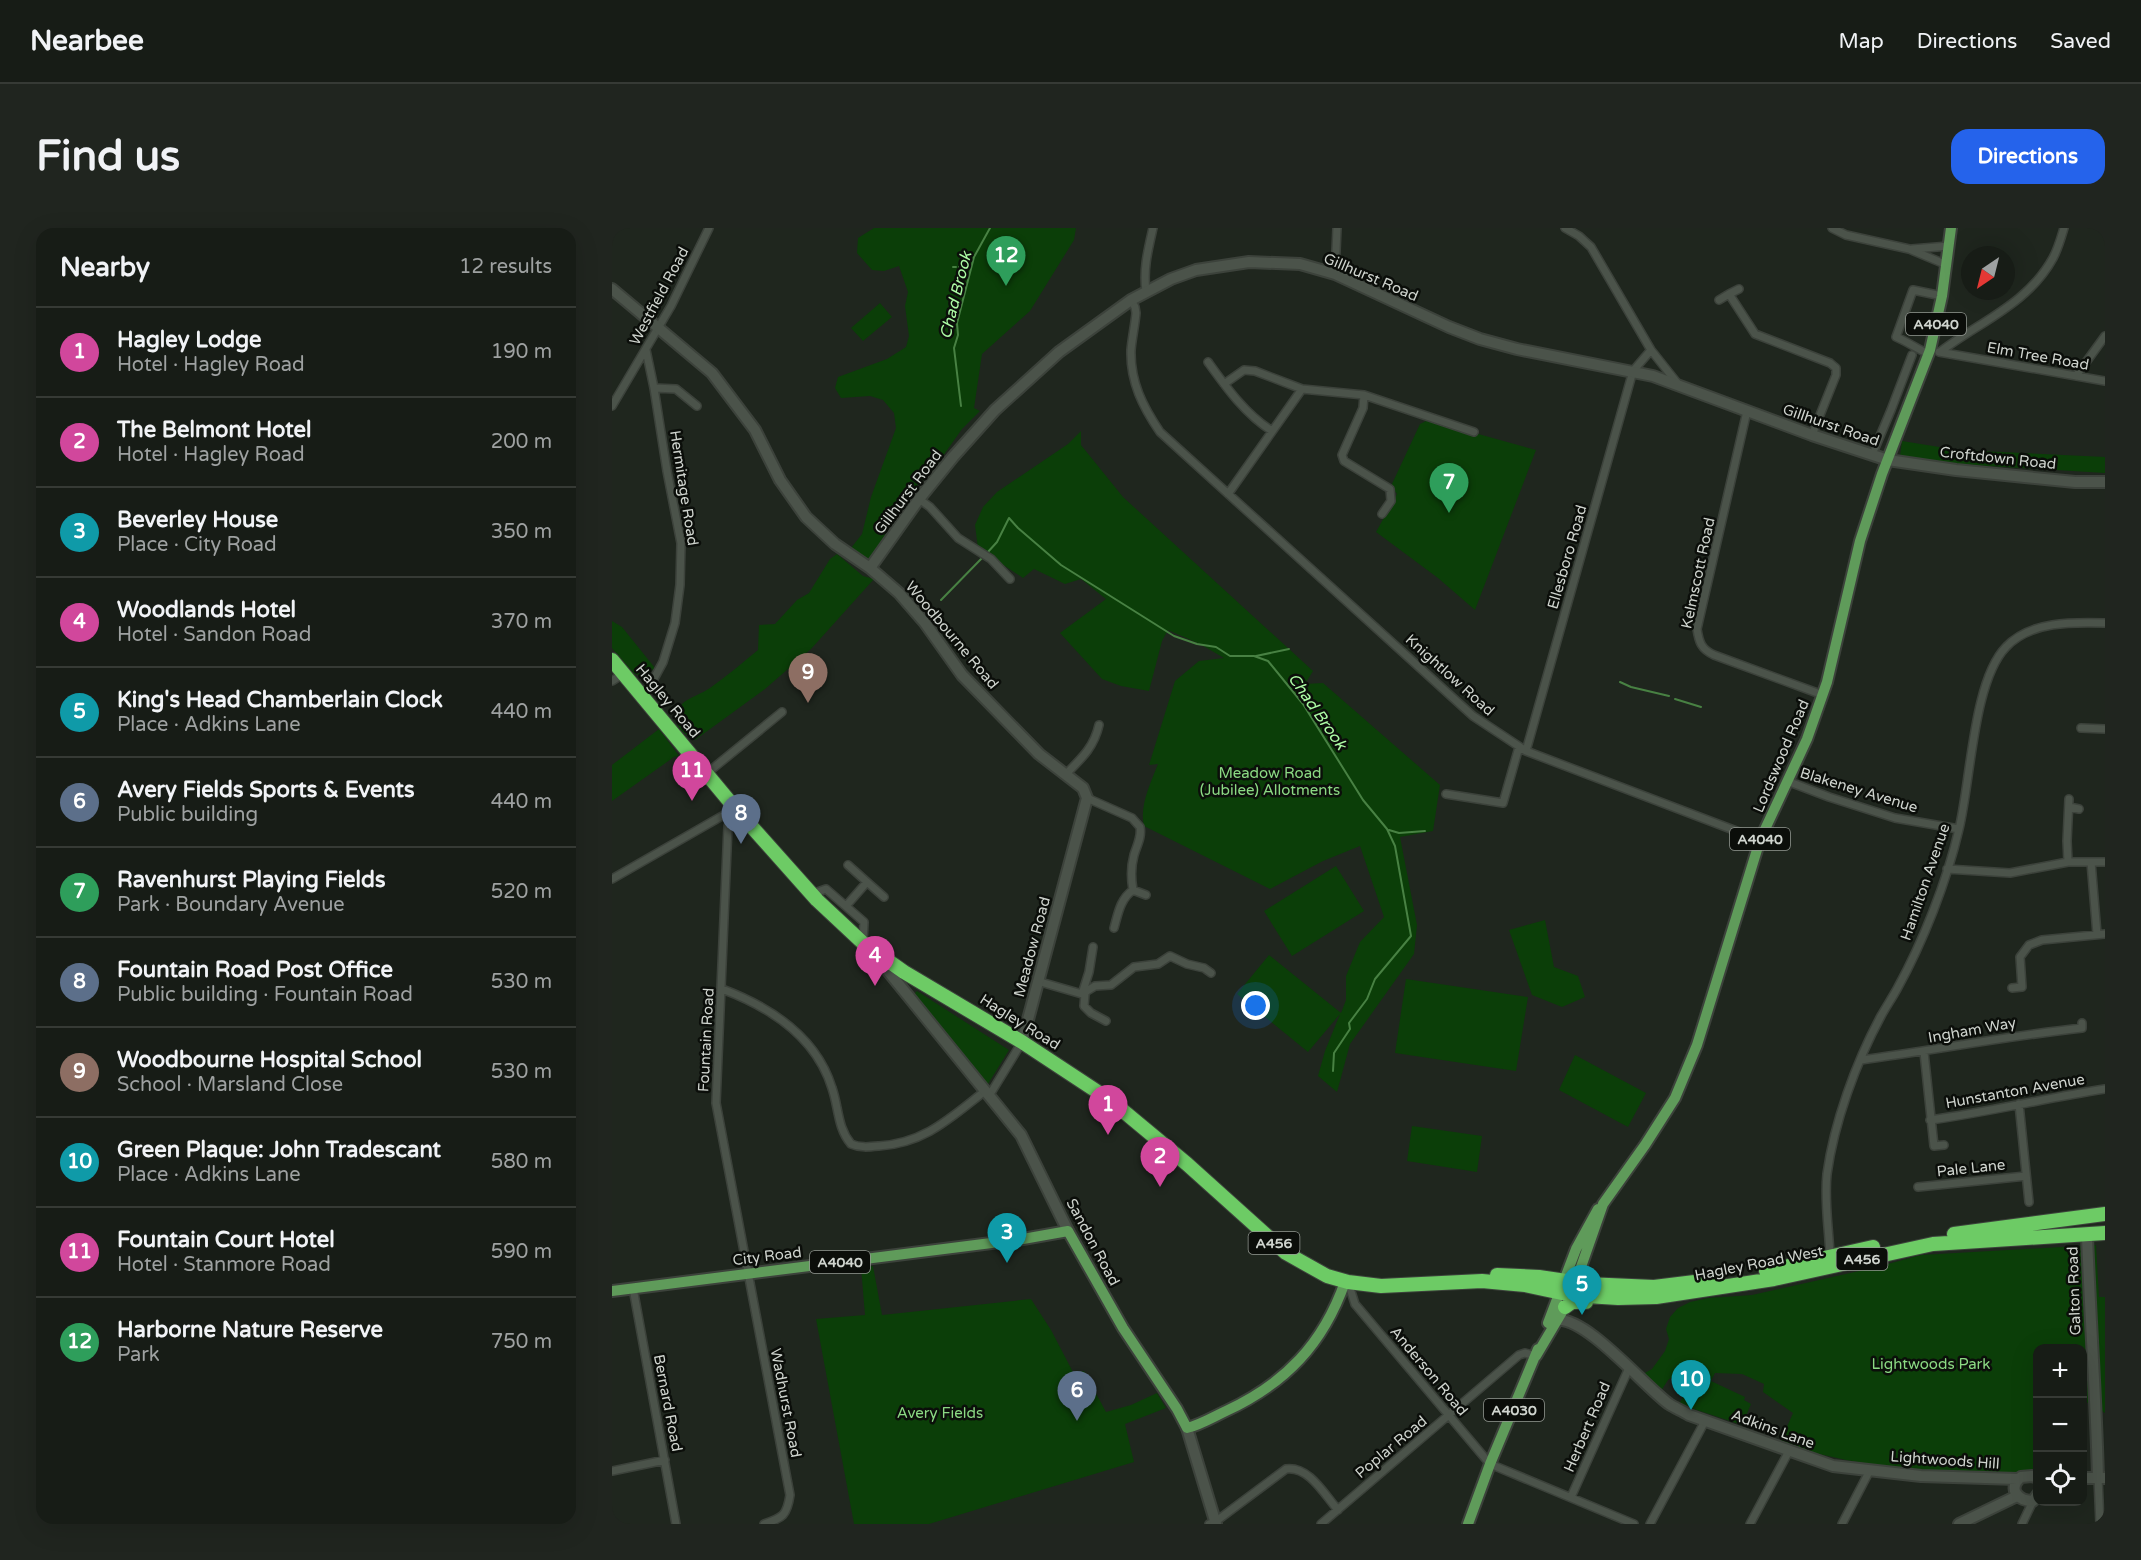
<!DOCTYPE html>
<html lang="en">
<head>
<meta charset="utf-8">
<style>
  :root { --surface:#171c16; --page:#20251f; --text:#f1f3f6; --muted:#9ea1a1; --line:#363a35; --accent:#2563eb }
  body { margin:0; font-family:"Varela Round",sans-serif; background:var(--page); color:var(--text) }
  .controls { position:absolute; right:18px; bottom:18px; display:grid; overflow:hidden; border-radius:12px; box-shadow:0 6px 24px #0002 }
  .controls button { width:54px; height:54px; display:grid; place-items:center; padding:0; border:0; border-bottom:2px solid var(--line); background:var(--surface); color:var(--text); font:30px sans-serif }
  .compass { position:absolute; left:1349px; top:18px; width:54px; height:54px; border-radius:50%; background:var(--surface); box-shadow:0 6px 24px #0002; rotate:215deg }
  .you { position:absolute; left:644px; top:778px; width:21px; height:21px; margin:-15px; border:4px solid #fff; border-radius:50%; background:#1a73e8; box-shadow:0 0 0 9px #1a73e833 }
  .badge { display:grid; place-items:center; width:39px; height:39px; border-radius:50%; background:var(--accent); color:#fff; font-size:20px; font-weight:700 }
  .pin { position:absolute; translate:-50% -50px; filter:drop-shadow(0 2px 3px #0008) }
  .pin::after { content:''; position:absolute; top:32px; width:21px; height:18px; background:inherit; clip-path:polygon(0 0,100% 0,50% 100%) }
  .list { margin:0; padding:0; list-style:none }
  h2 { display:flex; justify-content:space-between; align-items:center; height:78px; margin:0; padding:0 24px; font-size:26px }
  h2 small { font-size:20px; font-weight:400; color:var(--muted) }
  .list li { display:grid; grid-template-columns:39px 1fr auto; gap:18px; align-items:center; box-sizing:border-box; height:90px; padding:0 24px; border-top:2px solid var(--line) }
  .list b { display:block; font-size:22px; white-space:nowrap }
  .list p { margin:0; font-size:20px; white-space:nowrap; color:var(--muted) }
  .list em { font-size:20px; font-style:normal; color:var(--muted) }
  .icon { flex:none; width:33px; height:33px; fill:none; stroke:currentColor; stroke-width:2; stroke-linecap:round; stroke-linejoin:round }
  .map { position:relative; flex:none; width:1493px; height:1296px; overflow:hidden; border-radius:18px }
  header { display:flex; align-items:center; gap:36px; box-sizing:border-box; height:84px; padding:0 30px; background:var(--surface); border-bottom:2px solid var(--line) }
  header strong { font-size:28px }
  nav { display:flex; gap:33px; margin-inline-start:auto; font-size:21px }
  .intro { display:flex; align-items:center; justify-content:space-between; box-sizing:border-box; height:144px; padding:0 36px }
  h1 { margin:0; font-size:42px }
  .button { padding:15px 27px; border-radius:18px; background:var(--accent); color:#fff; font-size:21px; font-weight:700 }
  main { display:flex; gap:36px; padding:0 36px }
  aside { flex:1; background:var(--surface); border-radius:18px; box-shadow:0 6px 24px #0002 }
  .map>svg:first-child { display:block }
  .green { fill:#0b3e08 }
  .lines { fill:none; stroke-linecap:round; stroke-linejoin:round }
  .stream { stroke:#488143; stroke-width:2 }
  .street-casing { stroke:#3c423b; stroke-width:10 }
  .secondary-casing { stroke:#3c423b; stroke-width:14 }
  .primary-casing { stroke:#3c423b; stroke-width:14 }
  .highway-casing { stroke:#3c423b; stroke-width:16 }
  .street { stroke:#4b534a; stroke-width:7 }
  .secondary { stroke:#4b534a; stroke-width:10 }
  .primary { stroke:#5f9b5a; stroke-width:10 }
  .highway { stroke:#6dcb65; stroke-width:14 }
  .labels { text-anchor:middle; stroke-width:5; stroke-linejoin:round; paint-order:stroke }
  .shield { fill:#0b0e0a; stroke:#949993; stroke-width:1.5 }
  .shield-label { font-size:14px; font-weight:bold; fill:#cfd4ce }
  .street-label { font-size:15px; fill:#cfd4ce; stroke:#0b0e0a }
  .park-label { font-size:15px; fill:#8bd983; stroke:#0b0e0a }
  .water-label { font-size:16px; font-style:italic; fill:#adfca5; stroke:#0b0e0a }
</style>
</head>
<body>
<header>
<strong>Nearbee</strong>
<nav><a>Map</a><a>Directions</a><a>Saved</a></nav>
</header>
<div class="intro"><h1>Find us</h1><a class="button">Directions</a></div>
<main>
<aside>
<h2>Nearby<small>12 results</small></h2>
<ul class="list">
<li><span class="badge" style="background:#d1479c">1</span><div><b>Hagley Lodge</b><p>Hotel · Hagley Road</p></div><em>190 m</em></li>
<li><span class="badge" style="background:#d1479c">2</span><div><b>The Belmont Hotel</b><p>Hotel · Hagley Road</p></div><em>200 m</em></li>
<li><span class="badge" style="background:#0f9aa8">3</span><div><b>Beverley House</b><p>Place · City Road</p></div><em>350 m</em></li>
<li><span class="badge" style="background:#d1479c">4</span><div><b>Woodlands Hotel</b><p>Hotel · Sandon Road</p></div><em>370 m</em></li>
<li><span class="badge" style="background:#0f9aa8">5</span><div><b>King's Head Chamberlain Clock</b><p>Place · Adkins Lane</p></div><em>440 m</em></li>
<li><span class="badge" style="background:#5c6f8a">6</span><div><b>Avery Fields Sports &amp; Events</b><p>Public building</p></div><em>440 m</em></li>
<li><span class="badge" style="background:#2e9e5b">7</span><div><b>Ravenhurst Playing Fields</b><p>Park · Boundary Avenue</p></div><em>520 m</em></li>
<li><span class="badge" style="background:#5c6f8a">8</span><div><b>Fountain Road Post Office</b><p>Public building · Fountain Road</p></div><em>530 m</em></li>
<li><span class="badge" style="background:#8d6e63">9</span><div><b>Woodbourne Hospital School</b><p>School · Marsland Close</p></div><em>530 m</em></li>
<li><span class="badge" style="background:#0f9aa8">10</span><div><b>Green Plaque: John Tradescant</b><p>Place · Adkins Lane</p></div><em>580 m</em></li>
<li><span class="badge" style="background:#d1479c">11</span><div><b>Fountain Court Hotel</b><p>Hotel · Stanmore Road</p></div><em>590 m</em></li>
<li><span class="badge" style="background:#2e9e5b">12</span><div><b>Harborne Nature Reserve</b><p>Park</p></div><em>750 m</em></li>
</ul>
</aside>
<div class="map">
<svg width="1493" height="1296" viewBox="0 0 1493 1296">
  <rect width="100%" height="100%" fill="#1f261e"/>
  <path class="green" d="M262,0h202l-2,12 -44,71 -48,43 -8,54 6,3 -18,18 -24,34 -41,45 -10,23 -16,28 -9,-3 -11,-8 11,-14 9,-37 25,-69 -2,-15 -11,-13 -13,-4 -29,2 -6,-10 3,-11 49,-18 19,-12 3,-11 -4,-30 3,-14 -9,-26 -15,5 -12,-1 -15,-17 1,-15z
    M268,75l12,14 -29,24 -12,-13z
    M816,192l108,30 -61,160 -37,-32 -62,-46 21,-38 -6,-8 29,-62z
    M469,203v14l42,52 190,174 -8,13 18,-1 117,102 -7,46 -33,6 17,88 -3,29 -64,90 -13,48 -19,-16 7,-25 15,-37 -32,38 -71,-58 32,-39 72,58 5,-13v-24l14,-34 24,-25 -24,-71 -37,15 -53,28 -126,-63c-5,-20 7,-44 14,-62l-9,1 26,-84 24,-20 25,-3 -24,-14 -32,-14 -6,11 -13,50 -28,-5 -19,-7 -42,-46 46,-34 -25,-20 -16,5 -31,-15 -11,9 -45,-30 -3,-23 8,-18 14,-15 71,-48z
    M1290,213l56,9 147,7v16l-150,-9 -55,-8z
    M225,326l26,22 11,3 -63,70 -46,40 -70,51c-14,-7 -28,-20 -13,-36 7,-7 20,-10 28,-16 17,-12 32,-25 48,-38l1,-25 16,-1 22,-24 12,-7 21,-34z
    M0,393l10,6 33,41 -12,8 -9,-2 -22,-26z
    M47,501l20,27 -5,1 -62,44v-36z
    M724,638l28,45 -72,45 -28,-45z
    M933,692l9,47 24,9 7,21 -23,10 -30,-12 -23,-65z
    M794,751l122,18 -12,74 -121,-18z
    M305,763l92,59 -21,34 -3,-1 -72,-88z
    M963,827l71,38 -18,34 -69,-37z
    M800,898l70,10 -5,36 -70,-11z
    M1484,1017l3,52h6v116l-15,-10 -7,-1 -1,-54h-44l-1,127 -73,-1 -62,-5 -56,-9 -67,-15 14,-32 -30,-21 1,-8 -22,-10 -27,-1 -4,8 34,16 -1,3 7,4 -9,21 -63,-21 17,-31 -8,-6 -20,13 -7,11 -18,-17 9,-5 13,-18 4,-12 -3,-10 4,-12 8,-9 12,-6 19,-4 43,-3 125,-28 44,-12z
    M261,1038l9,49 149,-16 20,31 23,44 10,-3 22,41 25,-7 26,-12 9,15 -41,16 9,38 -205,62h-75l-38,-205 49,-4 -4,-48z"/>
  <g class="lines">
    <path class="stream" d="M341,39h3
      M347,39h12
      M349,178l-7,-58 4,-13 -1,-12 17,-66 16,-29
      M375,325l10,-11 12,-24 9,10 43,37 113,71 23,8 19,3 14,9h24l14,5 35,43 60,96 24,29 8,17 16,90 -36,43 -8,20 -18,24 1,6 -16,24 -1,18
      M329,372l42,-43
      M644,428l33,-7
      M1008,454l11,5 38,9
      M1063,471l26,8
      M777,602l10,3 26,-2"/>
    <g class="street-casing">
      <path id="street" d="M953,0l14,8 12,11 60,103 27,34
        M1220,0l14,7 63,14 38,16
        M1300,21l37,-3
        M723,46l2,-46
        M534,63c-3,-22 2,-41 7,-63
        M1117,66l10,-5
        M519,72l4,7 1,6c-1,12 -4,25 -5,37 -1,32 12,57 29,82l313,284 53,35 234,89
        M1107,72l10,-6 26,40 75,29 6,5v7l-24,60
        M1327,124l166,29
        M1328,124c39,-30 88,-48 113,-94 5,-9 8,-20 11,-30
        M1317,126c-12,-5 -21,-12 -33,-17l17,-47 29,6
        M596,134c18,25 37,52 64,69
        M1464,148l29,-40
        M612,156l20,-14 11,1 47,18 62,6 110,37
        M42,160l22,1 21,17
        M752,167l-1,13 -21,47 2,6 46,28 1,12 -9,13
        M0,178l59,-100 38,-78
        M1135,183l-50,218c2,13 4,20 17,26l109,40
        M1263,220l16,-38 21,-55
        M616,266l74,-105
        M307,271l11,8 28,31 33,21 19,20
        M0,453l11,-7
        M32,469l19,-35 12,-39 5,-38 1,-42 -14,-72 -13,-83 -8,-38
        M1469,500l24,1
        M914,523l107,-380 18,-21
        M94,546l76,-62
        M454,546c16,-16 28,-27 33,-49
        M1175,553l42,16 66,21 64,11
        M834,566l57,9 16,-56
        M475,570l45,20 8,9c2,10 -3,18 -6,28 -3,11 -3,24 -1,35l13,5
        M1457,579l10,2
        M123,580l-7,18 -12,277 74,392c-3,20 -7,23 -26,29
        M1456,634l-1,-21 2,-42
        M1479,634l6,72
        M236,637l19,17
        M1335,641l63,4 58,-11h37
        M0,651l110,-63 8,1
        M200,666l14,-5 38,33 -1,21
        M234,678l21,-24 17,15
        M502,700c4,-14 6,-29 19,-38
        M425,753l45,13 13,-8 16,-1 23,-18 24,-3 12,-8 17,8 17,4 7,5
        M1400,760l10,-1 -2,-30 9,-12 13,-5 63,-6
        M110,761c48,18 94,47 110,99 7,20 5,39 19,56 9,4 18,3 28,2 46,-3 71,-28 106,-55
        M470,766l7,-22 4,-25
        M473,766l-1,12 7,7 15,8
        M1312,824l10,94 10,-1
        M1249,832c74,-10 147,-24 221,-32v-5
        M377,868l33,-54
        M1407,876l10,98
        M1318,892c59,-8 116,-22 175,-31
        M1306,959l108,-11
        M1218,1028c-1,-27 -6,-55 -3,-82 7,-51 29,-112 54,-158 5,-9 11,-18 16,-27 26,-47 50,-108 62,-160 12,-49 14,-148 47,-182 24,-26 67,-25 99,-24
        M736,1054l7,22 135,160 144,60
        M21,1060l43,236
        M0,1243l53,-11
        M1486,1250l2,46
        M959,1269l58,-129
        M597,1296l6,-2 71,-53c23,-3 38,25 52,41
        M709,1296l198,-169 6,-2 11,3
        M1038,1296l55,-103
        M1138,1296l39,-73
        M1230,1296l28,-54
        M1410,1296l11,-23"/>
    </g>
    <g class="secondary-casing">
      <path id="secondary" d="M0,61l100,84 43,57 25,50 26,37 29,27 35,24 29,25 26,30 37,52 77,79 44,34 4,10 -65,244
        M258,340l49,-69 34,-42 42,-47 64,-58 72,-52 40,-21 25,-9 53,-8 51,2 35,10 114,53 31,12 37,10 136,27 159,59 76,25 68,10 119,12h30
        M263,727l146,180 47,96
        M1475,1008c3,81 9,161 11,242
        M944,1092c30,-4 88,66 113,84 6,4 14,7 20,11l144,51 88,10 96,3
        M575,1200l29,96
        M1426,1250l-6,-2 -11,1c-14,12 -3,24 12,24l5,-7
        M1470,1250h23
        M1347,1296l58,-28"/>
    </g>
    <g class="primary-casing">
      <path id="primary" d="M962,1059l29,-83 42,-59 30,-47 22,-53 63,-205 47,-101 20,-57 33,-141 22,-67 48,-124 12,-54 9,-68
        M0,1063l411,-52 45,-8 55,97 54,81 10,19c13,-3 26,-11 39,-17 60,-28 97,-67 119,-129
        M936,1095l28,-74 22,-40
        M924,1128l32,-54
        M856,1296l22,-60 48,-115"/>
    </g>
    <g class="highway-casing">
      <path id="highway" d="M0,432l123,148 82,92 46,43 41,29 118,70 88,58 77,64 99,89 41,23 21,6 33,4 101,-5 43,4 46,10 47,3 38,-1 118,-18 159,-35 172,-11
        M1342,1006l151,-20
        M1154,1043l107,-24
        M885,1047l42,2 47,7 68,3 57,-7
        M953,1079l7,-5h14"/>
    </g>
    <use href="#street" class="street"/>
    <use href="#secondary" class="secondary"/>
    <use href="#primary" class="primary"/>
    <use href="#highway" class="highway"/>
  </g>
  <g class="labels">
    <g class="shield">
      <rect x="1294" y="85" width="60" height="22" rx="4.5"/>
      <rect x="1118" y="600" width="60" height="22" rx="4.5"/>
      <rect x="636.5" y="1004" width="51" height="22" rx="4.5"/>
      <rect x="1224.5" y="1020" width="51" height="22" rx="4.5"/>
      <rect x="198" y="1023" width="60" height="22" rx="4.5"/>
      <rect x="872" y="1171" width="60" height="22" rx="4.5"/>
    </g>
    <g class="shield-label">
      <text x="1324" y="101">A4040</text>
      <text x="1148" y="616">A4040</text>
      <text x="662" y="1020">A456</text>
      <text x="1250" y="1036">A456</text>
      <text x="228" y="1039">A4040</text>
      <text x="902" y="1187">A4030</text>
    </g>
    <g class="street-label">
      <text transform="translate(759 49) rotate(23)" y="5">Gillhurst Road</text>
      <text transform="translate(47 68) rotate(-62)" y="5">Westfield Road</text>
      <text transform="translate(1426 128) rotate(10)" y="5">Elm Tree Road</text>
      <text transform="translate(1219 197) rotate(19)" y="5">Gillhurst Road</text>
      <text transform="translate(1386 230) rotate(6)" y="5">Croftdown Road</text>
      <text transform="translate(72 260) rotate(81)" y="5">Hermitage Road</text>
      <text transform="translate(296 264) rotate(-53)" y="5">Gillhurst Road</text>
      <text transform="translate(955 329) rotate(-74)" y="5">Ellesboro Road</text>
      <text transform="translate(1086 345) rotate(-78)" y="5">Kelmscott Road</text>
      <text transform="translate(340 407) rotate(50)" y="5">Woodbourne Road</text>
      <text transform="translate(838 447) rotate(42)" y="5">Knightlow Road</text>
      <text transform="translate(56 473) rotate(50)" y="5">Hagley Road</text>
      <text transform="translate(1169 528) rotate(-67)" y="5">Lordswood Road</text>
      <text transform="translate(1247 562) rotate(17)" y="5">Blakeney Avenue</text>
      <text transform="translate(1313 654) rotate(-71)" y="5">Hamilton Avenue</text>
      <text transform="translate(420 719) rotate(-75)" y="5">Meadow Road</text>
      <text transform="translate(408 794) rotate(32)" y="5">Hagley Road</text>
      <text transform="translate(1360 802) rotate(-10)" y="5">Ingham Way</text>
      <text transform="translate(94 812) rotate(-87)" y="5">Fountain Road</text>
      <text transform="translate(1403 863) rotate(-10)" y="5">Hunstanton Avenue</text>
      <text transform="translate(1359 940) rotate(-6)" y="5">Pale Lane</text>
      <text transform="translate(481 1014) rotate(62)" y="5">Sandon Road</text>
      <text transform="translate(155 1028) rotate(-7)" y="5">City Road</text>
      <text transform="translate(1147 1035) rotate(-11)" y="5">Hagley Road West</text>
      <text transform="translate(1462 1063) rotate(-92)" y="5">Galton Road</text>
      <text transform="translate(817 1143) rotate(50)" y="5">Anderson Road</text>
      <text transform="translate(56 1175) rotate(79)" y="5">Bernard Road</text>
      <text transform="translate(174 1175) rotate(79)" y="5">Wadhurst Road</text>
      <text transform="translate(975 1199) rotate(-67)" y="5">Herbert Road</text>
      <text transform="translate(1161 1201) rotate(20)" y="5">Adkins Lane</text>
      <text transform="translate(779 1219) rotate(-40)" y="5">Poplar Road</text>
      <text transform="translate(1333 1232) rotate(4)" y="5">Lightwoods Hill</text>
    </g>
    <g class="park-label">
      <text x="658" y="550">Meadow Road<tspan x="658" dy="17">(Jubilee) Allotments</tspan></text>
      <text x="1319" y="1141">Lightwoods Park</text>
      <text x="328" y="1190">Avery Fields</text>
    </g>
    <g class="water-label">
      <text transform="translate(343 67) rotate(-76)" y="6">Chad Brook</text>
      <text transform="translate(706 483) rotate(55)" y="6">Chad Brook</text>
    </g>
  </g>
</svg>
<div class="controls">
<button>+</button>
<button>−</button>
<button><svg class="icon" aria-label="locate" viewBox="0 0 24 24"><circle cx="12" cy="12" r="6"/><path d="M12 2v4M12 18v4M2 12h4M18 12h4"/></svg></button>
</div>
<svg class="compass" viewBox="-18 -18 36 36"><path d="M0-13l5 13h-10z" fill="#e53935"/><path d="M0 13l5-13h-10z" fill="#9ea1a1"/></svg>
<div class="you"></div>
<div class="pin badge" style="left:496px;top:907px;background:#d1479c">1</div>
<div class="pin badge" style="left:548px;top:959px;background:#d1479c">2</div>
<div class="pin badge" style="left:395px;top:1035px;background:#0f9aa8">3</div>
<div class="pin badge" style="left:263px;top:758px;background:#d1479c">4</div>
<div class="pin badge" style="left:970px;top:1087px;background:#0f9aa8">5</div>
<div class="pin badge" style="left:465px;top:1193px;background:#5c6f8a">6</div>
<div class="pin badge" style="left:837px;top:285px;background:#2e9e5b">7</div>
<div class="pin badge" style="left:129px;top:616px;background:#5c6f8a">8</div>
<div class="pin badge" style="left:196px;top:475px;background:#8d6e63">9</div>
<div class="pin badge" style="left:1079px;top:1182px;background:#0f9aa8">10</div>
<div class="pin badge" style="left:80px;top:573px;background:#d1479c">11</div>
<div class="pin badge" style="left:394px;top:58px;background:#2e9e5b">12</div>
</div>
</main>
</body>
</html>
